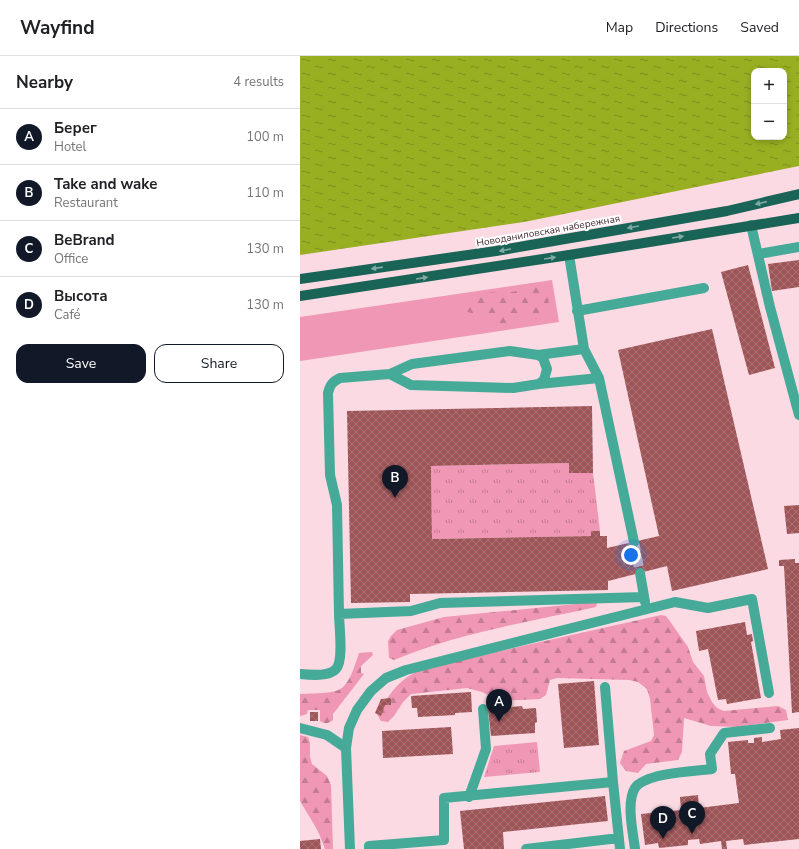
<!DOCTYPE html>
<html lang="en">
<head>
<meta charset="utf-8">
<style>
  :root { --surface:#fff; --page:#f2f2f2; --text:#202124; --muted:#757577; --line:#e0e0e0; --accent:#111827 }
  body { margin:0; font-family:"Nunito Sans",sans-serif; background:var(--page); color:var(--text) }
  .controls { position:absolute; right:12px; top:12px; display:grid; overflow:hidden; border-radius:8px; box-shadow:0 2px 6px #0003 }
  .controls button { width:36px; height:36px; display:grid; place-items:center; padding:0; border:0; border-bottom:1px solid var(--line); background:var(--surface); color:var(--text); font:20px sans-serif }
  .you { position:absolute; left:331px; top:499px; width:14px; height:14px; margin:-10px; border:3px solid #fff; border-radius:50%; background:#1a73e8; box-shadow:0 0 0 6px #1a73e833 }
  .badge { display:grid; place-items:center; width:26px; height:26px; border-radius:50%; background:var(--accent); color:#fff; font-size:13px; font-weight:700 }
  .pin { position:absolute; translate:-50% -33px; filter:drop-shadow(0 1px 2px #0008) }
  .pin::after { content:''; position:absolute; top:21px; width:14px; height:12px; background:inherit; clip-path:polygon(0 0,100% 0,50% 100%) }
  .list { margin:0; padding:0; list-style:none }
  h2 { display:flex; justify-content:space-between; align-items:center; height:52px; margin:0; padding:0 16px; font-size:17px }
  h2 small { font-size:13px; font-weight:400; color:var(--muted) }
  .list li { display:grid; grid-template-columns:26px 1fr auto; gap:12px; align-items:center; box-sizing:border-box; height:56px; padding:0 16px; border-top:1px solid var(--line) }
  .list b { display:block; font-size:15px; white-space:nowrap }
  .list p { margin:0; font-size:13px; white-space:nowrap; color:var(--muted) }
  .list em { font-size:13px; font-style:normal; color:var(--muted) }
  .actions { display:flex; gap:8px; padding:12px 16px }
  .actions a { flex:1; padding:9px 0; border:1px solid var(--accent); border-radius:12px; text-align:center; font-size:14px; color:var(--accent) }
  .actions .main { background:var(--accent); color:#fff }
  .map { position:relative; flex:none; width:499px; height:793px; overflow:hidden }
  header { display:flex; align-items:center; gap:24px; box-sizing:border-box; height:56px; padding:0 20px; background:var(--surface); border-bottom:1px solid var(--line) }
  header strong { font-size:19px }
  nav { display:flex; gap:22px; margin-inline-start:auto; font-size:14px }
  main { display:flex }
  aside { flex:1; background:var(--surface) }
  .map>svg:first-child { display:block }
  .grass { fill:#ef97b4 }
  .forest { fill:url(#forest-firs) }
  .park { fill:url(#park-tufts) }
  .water { fill:url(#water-ripples); fill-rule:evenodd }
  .building { fill:url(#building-cross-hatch) }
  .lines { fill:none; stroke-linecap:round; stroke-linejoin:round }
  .minor-tunnel { stroke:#d7b6c0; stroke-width:10; stroke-dasharray:10 5; stroke-linecap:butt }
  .minor { stroke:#45aa97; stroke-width:10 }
  .major { stroke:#1a6457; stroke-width:10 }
  .oneway { fill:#81aaa3 }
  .labels { text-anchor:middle; stroke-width:4; stroke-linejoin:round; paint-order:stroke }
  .street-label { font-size:10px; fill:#462832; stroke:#fff }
</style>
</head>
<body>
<header>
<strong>Wayfind</strong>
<nav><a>Map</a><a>Directions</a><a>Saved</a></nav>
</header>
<main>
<aside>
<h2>Nearby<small>4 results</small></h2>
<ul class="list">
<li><span class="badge">A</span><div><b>Берег</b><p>Hotel</p></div><em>100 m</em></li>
<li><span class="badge">B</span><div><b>Take and wake</b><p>Restaurant</p></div><em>110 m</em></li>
<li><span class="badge">C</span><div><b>BeBrand</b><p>Office</p></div><em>130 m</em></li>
<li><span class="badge">D</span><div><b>Высота</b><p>Café</p></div><em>130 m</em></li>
</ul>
<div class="actions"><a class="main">Save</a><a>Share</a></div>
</aside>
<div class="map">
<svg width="499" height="793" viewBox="0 0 499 793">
  <defs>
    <pattern id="forest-firs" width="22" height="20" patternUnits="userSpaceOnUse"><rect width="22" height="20" fill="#ef97b4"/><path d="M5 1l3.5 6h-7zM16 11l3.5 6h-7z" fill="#c37b93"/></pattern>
    <pattern id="park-tufts" width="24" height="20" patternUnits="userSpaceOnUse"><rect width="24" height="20" fill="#ef97b4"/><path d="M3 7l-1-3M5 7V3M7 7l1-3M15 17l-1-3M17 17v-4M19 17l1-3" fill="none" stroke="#c37b93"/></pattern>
    <pattern id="water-ripples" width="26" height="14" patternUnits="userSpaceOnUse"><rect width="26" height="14" fill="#98af22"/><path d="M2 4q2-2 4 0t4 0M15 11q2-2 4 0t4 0" fill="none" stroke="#7e8e1e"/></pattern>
    <pattern id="building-cross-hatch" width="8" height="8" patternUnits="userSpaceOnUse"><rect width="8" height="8" fill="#9d5557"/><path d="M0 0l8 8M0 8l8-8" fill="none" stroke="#aa7477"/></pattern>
  </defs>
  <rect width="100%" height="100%" fill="#fbdae3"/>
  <path class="grass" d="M252,224l7,42 -259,39v-44z"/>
  <path class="forest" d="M245,227l3,3 1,25 -8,3 -17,-1 -7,11 -13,2 -8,-2 -30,-13 -3,-3c15,-22 32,-13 54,-17 10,-2 19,-6 28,-8z
    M296,546l1,2 -1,3c-68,15 -138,26 -202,53l-5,-2 -1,-17 3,-5 6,-6 47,-13z
    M361,559l5,1 3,4 19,27 5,15 11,14 3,16 5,10 5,6 7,3 54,-5 8,4 2,10 -51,7 -26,-1 -27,-8 -2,34 -4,8 -32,4 -8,9 -12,-2 -6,-8 4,-12 27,-10 3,-6 -4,-36 -3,-10 -9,-7 -9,-2 -72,-2 -7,2 -4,15 -6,4 -40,2 -18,-9 -15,-4 -56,6 -8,8 -9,14 -6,6 -7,-1 -4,-7c15,-23 22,-36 48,-46z
    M72,596l1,3 -12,11v7l3,1 -31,40v6c-5,4 -8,4 -13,1v-11h-12l-1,4 -7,2v-22c43,-2 45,2 59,-41z
    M0,679l8,2 2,6v14l2,7 15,12 4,9 2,64h-8l-7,-18 -18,-30z"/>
  <path class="park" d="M269,407v10h24l7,58h-9v5l-159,3 -1,-73z
    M237,686l3,30 -56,5 10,-31z"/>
  <path class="water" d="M0,0h499v110l-275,56 -224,33zM454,15h30v66h-30z"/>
  <path class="building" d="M499,204v27l-27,4 -4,-27z
    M448,209l27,103 -26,7 -28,-103z
    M412,273l56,240 -96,22 -5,-25 -59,15v9l-198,4v8l-59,1 -4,-192 245,-5 1,67h-24v-10l-138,3 1,73 159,-3v-5h9v5h7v12l52,-12 -41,-186z
    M499,449v28l-12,1 -3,-28z
    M495,503v4h4v149l-7,1 -8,-147h-5v-6z
    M445,566l2,13 5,-1 1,7 -2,1 10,56 -34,6 -1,-5 -8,1 -10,-51 -9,2 -3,-20z
    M294,625l5,64 -35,3 -6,-64z
    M171,636l1,20 -17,1v2l-37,2 -1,-9h-5l-1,-12z
    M91,642v7h-6l-4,11 -6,-3 6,-14z
    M222,650l1,3 13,-1 1,14 -2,1v10l-44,3 -3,-27z
    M10,656h8v9h-8z
    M151,671l2,27 -70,4 -1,-27z
    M499,672v111l-55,6 -1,-6 -17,2 1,8h-5l-1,-8 -21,3 -1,-5 -11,1v5l-29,3 -1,-5 -13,2 -4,-31 40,-4 -1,-13 18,-2 1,13 40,-5 -4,-29h-4l-3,-32 20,-2v3h6v-5l8,-1v5l19,-3 -1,-9z
    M305,740l3,25 -105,11 1,17h-40l-4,-38z
    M20,783l1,10h-21v-8z"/>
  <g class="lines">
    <path class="minor-tunnel" d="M334,486l6,31"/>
    <path class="minor" d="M451,169l19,82 29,108
      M458,198l41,-7
      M269,199l15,94 15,29 35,164
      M277,255l127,-23
      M238,299l5,3 4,11 -3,11 -5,4
      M90,318l21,11 102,3 26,-4 60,-6
      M340,517l5,29
      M39,558l-2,-109 -7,-30 -2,-82c2,-8 4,-11 12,-15l50,-4 22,-10 98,-13 28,4 46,-6
      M0,618c10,1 29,3 36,-5 8,-8 3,-44 3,-55l72,-3 29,-8 204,-6
      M305,631l8,95
      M0,672l27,7 19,13
      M169,741l17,-48 -3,-40
      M50,793l-4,-101 3,-20 8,-18 14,-19 15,-13 20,-8 269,-68 33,6 44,-9 17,94
      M69,793v-3l75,-6v-42l169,-16 7,67
      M226,793l93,-11
      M335,793c-2,-16 -9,-47 0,-61 10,-15 60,-17 77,-19l-2,-15 14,-21 46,-5"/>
    <path class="major" d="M0,223l196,-28 231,-40 72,-17
      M0,240l269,-41 230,-37"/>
  </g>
  <defs><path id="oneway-solid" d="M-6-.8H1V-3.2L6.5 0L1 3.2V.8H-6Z"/></defs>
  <g class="oneway">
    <use href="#oneway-solid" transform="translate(461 147) rotate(167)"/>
    <use href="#oneway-solid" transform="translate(333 171) rotate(170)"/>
    <use href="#oneway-solid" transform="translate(378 181) rotate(-9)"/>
    <use href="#oneway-solid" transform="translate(205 194) rotate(170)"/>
    <use href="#oneway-solid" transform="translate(250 202) rotate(-9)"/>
    <use href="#oneway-solid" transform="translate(77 212) rotate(172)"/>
    <use href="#oneway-solid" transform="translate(122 222) rotate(-9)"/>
  </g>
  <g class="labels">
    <g class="street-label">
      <text transform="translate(248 174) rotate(-10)" y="4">Новоданиловская набережная</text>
    </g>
  </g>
</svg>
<div class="controls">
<button>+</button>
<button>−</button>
</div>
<div class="you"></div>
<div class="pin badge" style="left:199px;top:666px">A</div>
<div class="pin badge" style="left:95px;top:442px">B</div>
<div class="pin badge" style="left:392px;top:778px">C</div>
<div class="pin badge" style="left:363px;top:783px">D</div>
</div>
</main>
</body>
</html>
